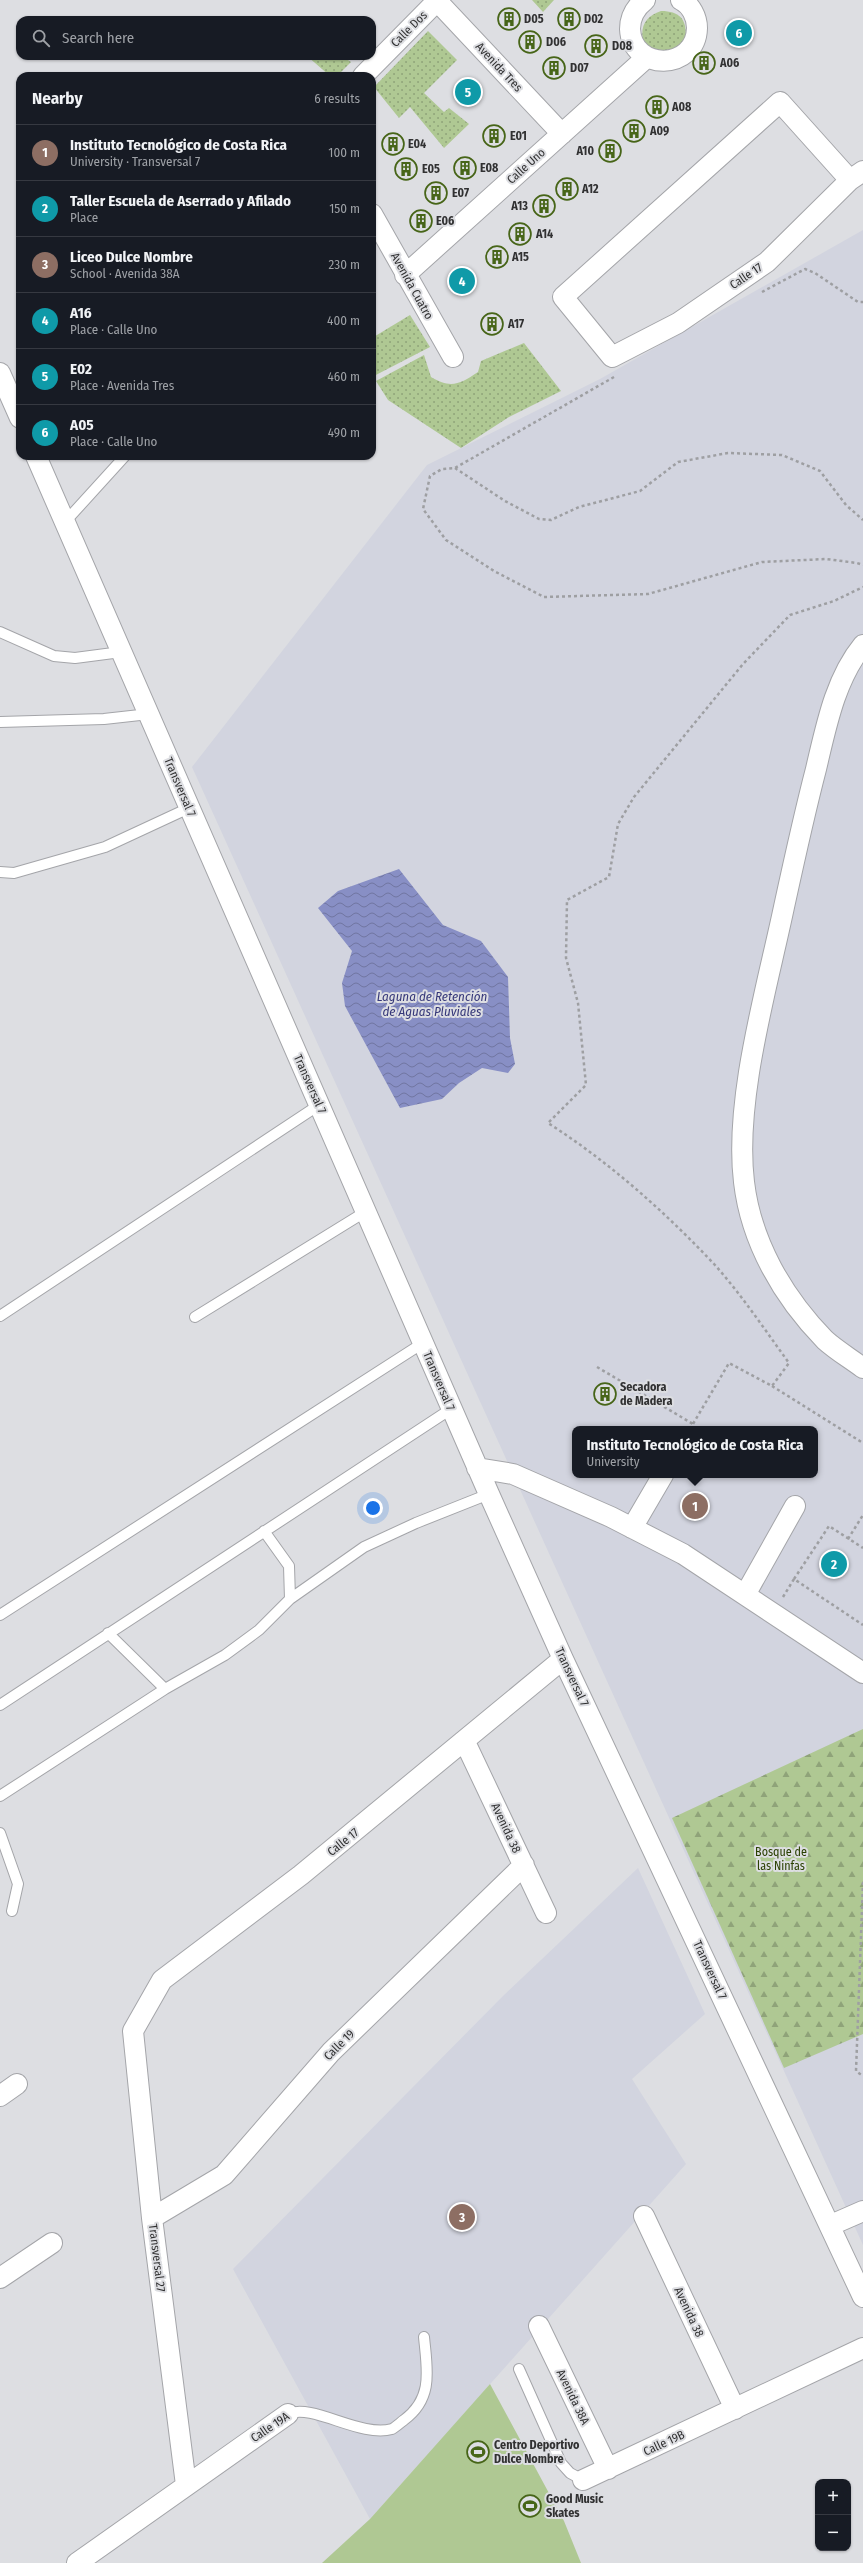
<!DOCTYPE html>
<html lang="en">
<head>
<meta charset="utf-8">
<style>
  :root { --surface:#171b24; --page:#20242c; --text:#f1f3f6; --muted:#9ea1a6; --line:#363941; --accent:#a4b392 }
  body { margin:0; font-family:"Fira Sans Condensed",sans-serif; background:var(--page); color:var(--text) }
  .controls { position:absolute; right:12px; bottom:12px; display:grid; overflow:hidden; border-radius:8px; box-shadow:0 1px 3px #0004 }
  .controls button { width:36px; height:36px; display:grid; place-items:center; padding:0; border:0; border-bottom:1px solid var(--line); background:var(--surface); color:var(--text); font:20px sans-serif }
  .you { position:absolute; left:373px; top:1508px; width:14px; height:14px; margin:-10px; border:3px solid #fff; border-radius:50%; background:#1a73e8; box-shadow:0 0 0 6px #1a73e833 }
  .badge { display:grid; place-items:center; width:26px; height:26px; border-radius:50%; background:var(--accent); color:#fff; font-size:13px; font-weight:700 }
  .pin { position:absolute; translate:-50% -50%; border:2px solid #fff; box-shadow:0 1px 4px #0006 }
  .popup { position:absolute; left:572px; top:1426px; width:246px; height:52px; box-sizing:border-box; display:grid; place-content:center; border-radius:8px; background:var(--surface); filter:drop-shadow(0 1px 3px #0005); font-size:13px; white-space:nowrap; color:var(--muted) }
  .popup b { font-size:15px; color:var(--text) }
  .popup::after { content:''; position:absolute; left:50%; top:100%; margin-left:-8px; border:8px solid transparent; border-top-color:var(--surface) }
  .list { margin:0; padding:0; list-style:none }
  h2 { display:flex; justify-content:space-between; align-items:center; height:52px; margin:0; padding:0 16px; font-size:17px }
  h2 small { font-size:13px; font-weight:400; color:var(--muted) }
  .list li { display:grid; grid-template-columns:26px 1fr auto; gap:12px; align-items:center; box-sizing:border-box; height:56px; padding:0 16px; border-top:1px solid var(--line) }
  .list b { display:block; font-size:15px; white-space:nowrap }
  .list p { margin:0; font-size:13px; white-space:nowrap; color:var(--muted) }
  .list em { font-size:13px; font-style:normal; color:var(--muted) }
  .icon { flex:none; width:22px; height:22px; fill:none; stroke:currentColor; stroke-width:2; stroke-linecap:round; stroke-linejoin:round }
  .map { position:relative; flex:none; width:863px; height:2563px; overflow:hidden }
  .search { position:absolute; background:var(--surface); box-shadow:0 1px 3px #0004; left:16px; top:16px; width:360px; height:44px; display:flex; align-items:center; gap:10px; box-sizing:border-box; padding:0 14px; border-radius:12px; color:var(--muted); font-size:15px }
  .panel { position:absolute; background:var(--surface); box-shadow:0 1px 3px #0004; left:16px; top:72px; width:360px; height:388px; border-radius:12px }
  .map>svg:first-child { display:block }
  .built { fill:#d2d4df; fill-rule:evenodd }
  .grass { fill:#afc893 }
  .forest { fill:url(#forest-firs) }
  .park { fill:url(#park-dots) }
  .water { fill:url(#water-waves) }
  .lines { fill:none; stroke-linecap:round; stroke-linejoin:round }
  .service-casing { stroke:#a4a5a9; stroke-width:12 }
  .minor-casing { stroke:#a4a5a9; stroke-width:22 }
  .path { stroke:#9e9fa2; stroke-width:2.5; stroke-dasharray:3 3; stroke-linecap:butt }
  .service { stroke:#fff; stroke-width:10 }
  .minor { stroke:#fff; stroke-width:20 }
  .labels { text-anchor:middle; stroke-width:4; stroke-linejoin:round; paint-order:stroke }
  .poi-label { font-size:12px; font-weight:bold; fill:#313132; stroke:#dddee2; text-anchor:start }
  .street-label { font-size:12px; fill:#313132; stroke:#dddee2 }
  .park-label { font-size:12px; fill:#2a4001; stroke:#dddee2 }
  .water-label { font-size:13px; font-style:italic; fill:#353779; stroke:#dddee2 }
</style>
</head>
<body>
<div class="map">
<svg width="863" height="2563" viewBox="0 0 863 2563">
  <defs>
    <pattern id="forest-firs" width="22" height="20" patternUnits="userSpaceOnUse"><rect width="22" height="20" fill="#afc893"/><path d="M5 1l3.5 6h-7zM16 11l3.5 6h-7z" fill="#8fa379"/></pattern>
    <pattern id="park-dots" width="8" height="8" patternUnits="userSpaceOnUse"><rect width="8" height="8" fill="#afc893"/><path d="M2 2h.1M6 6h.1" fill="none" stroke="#8fa379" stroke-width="1.8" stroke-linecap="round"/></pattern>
    <pattern id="water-waves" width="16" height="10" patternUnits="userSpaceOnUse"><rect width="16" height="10" fill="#888fc5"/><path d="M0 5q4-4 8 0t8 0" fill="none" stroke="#7075a1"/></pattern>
  </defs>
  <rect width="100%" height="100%" fill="#dddee2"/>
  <path class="built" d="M863,230v2015l-671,-1478 235,-302 173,-86zM575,1429h240v46h-240z
    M638,1868l67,146 -73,65 54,85 -316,355 -137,-250 270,-273z"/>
  <path class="grass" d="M490,2384l74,137 17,42h-259l48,-44z"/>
  <path class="forest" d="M863,1729v305l-79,34 -112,-250z"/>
  <path class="park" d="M532,0h22l-11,12z
    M661,11c23,0 27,13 24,33l-24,12 -17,-12c-5,-16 1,-28 17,-33z
    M428,31l29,29 -33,33 20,19 5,-4 20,16 -25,24 -34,-41 -11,11 -25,-31z
    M307,56h35l9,6 -14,14h-7z
    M410,315l20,32 -58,30v-39z
    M524,343l37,48 -52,26 -48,31 -73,-48 -12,-19 48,-26 7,22c20,12 29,7 47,-5l3,-11z"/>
  <path class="water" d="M399,869l44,56 38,16 27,36 2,61 5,26 -7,9 -26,-5 -23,15 -17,16 -42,9 -55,-102 -3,-23 10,-32 -34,-43 20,-17z"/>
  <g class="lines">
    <g class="service-casing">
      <path id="service" d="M65,522l60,-66
        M0,632l54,24 21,2 46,-6
        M0,722l104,-3 45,-5
        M0,872l14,1 91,-26 84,-39
        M0,1316l319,-211
        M195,1317l170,-105
        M264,1531l25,35 1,33
        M0,1615l423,-272
        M108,1633l57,56
        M0,1705l451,-296
        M0,1796l165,-107 60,-34 34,-25 31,-31 74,-52 52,-24 73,-29
        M0,1833l18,51 -6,27
        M519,2369l42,94 9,10 13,7
        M288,2414c25,-11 72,24 104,15 4,-2 9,-7 12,-9 30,-22 23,-51 20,-83"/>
    </g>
    <g class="minor-casing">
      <path id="minor" d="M645,0c-9,7 -15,17 -15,29 2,43 66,42 67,-1 0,-11 -6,-23 -16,-28
        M437,1l125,133
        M363,76l75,-76
        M850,180l-70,-78 -217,195 49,60 66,-34 89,-61 83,-82 13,-9
        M372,214l81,143
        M405,275l241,-217
        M0,373l20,45
        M36,456l453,1038 74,165 300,638
        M863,645c-28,34 -37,82 -47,124 -12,46 -22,92 -32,138 -17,81 -50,193 -40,275 7,60 39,115 81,158 11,10 26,19 38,28
        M477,1468l36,6 98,43 72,37 180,119
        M632,1528l31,-53
        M745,1595l50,-89
        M465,1742l81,171
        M0,2096l17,-12
        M644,2216l91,193
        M152,2218l72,-43 107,-123 193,-187
        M831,2225l32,-14
        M0,2278l52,-35
        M539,2326l69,143
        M583,2480l280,-132
        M186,2485l-34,-267 -19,-187 29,-51 139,-105 262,-216
        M77,2563l211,-149"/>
    </g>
    <path class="path" d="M762,292l43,-23 10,4 43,29h5
      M614,377l-159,91 -13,1 -12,7 -7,33 23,31 48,31 50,26 104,-3 114,-32 64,-3 31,4 6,2
      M455,468l50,33 34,18 12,1 28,-13 61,-16 38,-29 50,-9 54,2 38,16 26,34 17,15
      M597,1367l96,57
      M772,1386l91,57
      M690,1429l39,-66 43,23 17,-23c-24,-33 -48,-69 -75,-99 -50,-53 -105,-102 -166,-141l38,-38 -8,-82 -12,-45 1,-58 42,-23 9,-53 16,-27 109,-133 47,-49 44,-14 29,-14
      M848,1539l15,-24
      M794,1579l35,-53 34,22
      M783,1597l11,-18 69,46
      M863,1882l-7,189 7,5"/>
    <use href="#service" class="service"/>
    <use href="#minor" class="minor"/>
  </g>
  <defs>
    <g id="building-ring" transform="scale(1.15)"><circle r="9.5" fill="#dddee2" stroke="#476518" stroke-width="1.5"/><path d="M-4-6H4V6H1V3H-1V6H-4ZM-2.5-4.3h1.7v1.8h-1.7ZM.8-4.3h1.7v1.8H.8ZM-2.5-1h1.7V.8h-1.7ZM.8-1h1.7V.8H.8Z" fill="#476518"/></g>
    <g id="stadium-ring" transform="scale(1.15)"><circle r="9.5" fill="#dddee2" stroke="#476518" stroke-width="1.5"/><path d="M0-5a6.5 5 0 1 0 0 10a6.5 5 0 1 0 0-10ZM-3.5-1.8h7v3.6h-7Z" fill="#476518"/></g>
  </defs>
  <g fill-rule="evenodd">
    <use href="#building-ring" x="509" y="19"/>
    <use href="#building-ring" x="569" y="19"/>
    <use href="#building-ring" x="530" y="42"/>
    <use href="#building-ring" x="596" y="46"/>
    <use href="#building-ring" x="704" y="63"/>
    <use href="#building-ring" x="554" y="68"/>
    <use href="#building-ring" x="657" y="107"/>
    <use href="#building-ring" x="634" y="131"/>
    <use href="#building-ring" x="494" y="136"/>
    <use href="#building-ring" x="393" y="144"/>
    <use href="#building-ring" x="610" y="151"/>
    <use href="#building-ring" x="465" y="168"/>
    <use href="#building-ring" x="406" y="169"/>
    <use href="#building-ring" x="567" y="189"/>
    <use href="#building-ring" x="436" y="193"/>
    <use href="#building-ring" x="544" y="206"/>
    <use href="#building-ring" x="421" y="221"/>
    <use href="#building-ring" x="520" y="234"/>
    <use href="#building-ring" x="497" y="257"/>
    <use href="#building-ring" x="492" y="324"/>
    <use href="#building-ring" x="605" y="1394"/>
    <use href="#stadium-ring" x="478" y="2452"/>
    <use href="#stadium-ring" x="530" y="2506"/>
  </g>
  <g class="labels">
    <g class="poi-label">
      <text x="524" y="23">D05</text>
      <text x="584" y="23">D02</text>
      <text x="546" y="46">D06</text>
      <text x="612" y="50">D08</text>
      <text x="720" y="67">A06</text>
      <text x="570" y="72">D07</text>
      <text x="672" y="111">A08</text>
      <text x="650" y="135">A09</text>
      <text x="510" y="140">E01</text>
      <text x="408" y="148">E04</text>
      <text x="594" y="155" text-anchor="end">A10</text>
      <text x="480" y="172">E08</text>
      <text x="422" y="173">E05</text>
      <text x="582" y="193">A12</text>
      <text x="452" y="197">E07</text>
      <text x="528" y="210" text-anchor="end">A13</text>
      <text x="436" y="225">E06</text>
      <text x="536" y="238">A14</text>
      <text x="512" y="261">A15</text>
      <text x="508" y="328">A17</text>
      <text x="620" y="1391">Secadora<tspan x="620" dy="14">de Madera</tspan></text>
      <text x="494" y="2449">Centro Deportivo<tspan x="494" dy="14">Dulce Nombre</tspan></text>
      <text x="546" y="2503">Good Music<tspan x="546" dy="14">Skates</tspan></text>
    </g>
    <g class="street-label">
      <text transform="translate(409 29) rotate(-45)" y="4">Calle Dos</text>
      <text transform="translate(499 67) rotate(47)" y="4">Avenida Tres</text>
      <text transform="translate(526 166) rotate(-42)" y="4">Calle Uno</text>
      <text transform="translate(746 276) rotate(-34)" y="4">Calle 17</text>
      <text transform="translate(412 286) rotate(61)" y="4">Avenida Cuatro</text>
      <text transform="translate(180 787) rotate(67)" y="4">Transversal 7</text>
      <text transform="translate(310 1084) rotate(66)" y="4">Transversal 7</text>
      <text transform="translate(439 1381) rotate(67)" y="4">Transversal 7</text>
      <text transform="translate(572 1677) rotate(65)" y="4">Transversal 7</text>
      <text transform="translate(506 1828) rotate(65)" y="4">Avenida 38</text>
      <text transform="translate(343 1842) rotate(-39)" y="4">Calle 17</text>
      <text transform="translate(710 1970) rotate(65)" y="4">Transversal 7</text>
      <text transform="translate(339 2045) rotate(-45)" y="4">Calle 19</text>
      <text transform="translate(157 2258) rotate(83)" y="4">Transversal 27</text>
      <text transform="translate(689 2312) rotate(65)" y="4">Avenida 38</text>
      <text transform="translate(573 2397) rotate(64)" y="4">Avenida 38A</text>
      <text transform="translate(270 2427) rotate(-34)" y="4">Calle 19A</text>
      <text transform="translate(664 2443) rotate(-25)" y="4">Calle 19B</text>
    </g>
    <g class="park-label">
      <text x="781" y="1856">Bosque de<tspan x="781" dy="14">las Ninfas</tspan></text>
    </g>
    <g class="water-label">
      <text x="432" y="1001">Laguna de Retención<tspan x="432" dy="15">de Aguas Pluviales</tspan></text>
    </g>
  </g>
</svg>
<div class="controls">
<button>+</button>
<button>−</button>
</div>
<div class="you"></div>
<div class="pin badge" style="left:695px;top:1506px;background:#8d6e63">1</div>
<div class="popup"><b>Instituto Tecnológico de Costa Rica</b>University</div>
<div class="pin badge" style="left:834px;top:1564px;background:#0f9aa8">2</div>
<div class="pin badge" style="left:462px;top:2217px;background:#8d6e63">3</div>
<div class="pin badge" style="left:462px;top:281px;background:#0f9aa8">4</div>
<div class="pin badge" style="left:468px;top:92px;background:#0f9aa8">5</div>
<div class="pin badge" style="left:739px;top:33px;background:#0f9aa8">6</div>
<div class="search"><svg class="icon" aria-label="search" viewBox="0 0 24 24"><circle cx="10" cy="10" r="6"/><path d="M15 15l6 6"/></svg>Search here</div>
<section class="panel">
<h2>Nearby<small>6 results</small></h2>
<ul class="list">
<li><span class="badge" style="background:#8d6e63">1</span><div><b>Instituto Tecnológico de Costa Rica</b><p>University · Transversal 7</p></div><em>100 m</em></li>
<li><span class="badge" style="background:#0f9aa8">2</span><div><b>Taller Escuela de Aserrado y Afilado</b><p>Place</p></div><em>150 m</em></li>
<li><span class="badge" style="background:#8d6e63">3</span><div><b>Liceo Dulce Nombre</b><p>School · Avenida 38A</p></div><em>230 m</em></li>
<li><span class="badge" style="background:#0f9aa8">4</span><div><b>A16</b><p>Place · Calle Uno</p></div><em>400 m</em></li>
<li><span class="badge" style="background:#0f9aa8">5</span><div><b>E02</b><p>Place · Avenida Tres</p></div><em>460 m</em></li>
<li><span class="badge" style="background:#0f9aa8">6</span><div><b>A05</b><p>Place · Calle Uno</p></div><em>490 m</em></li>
</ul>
</section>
</div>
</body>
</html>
